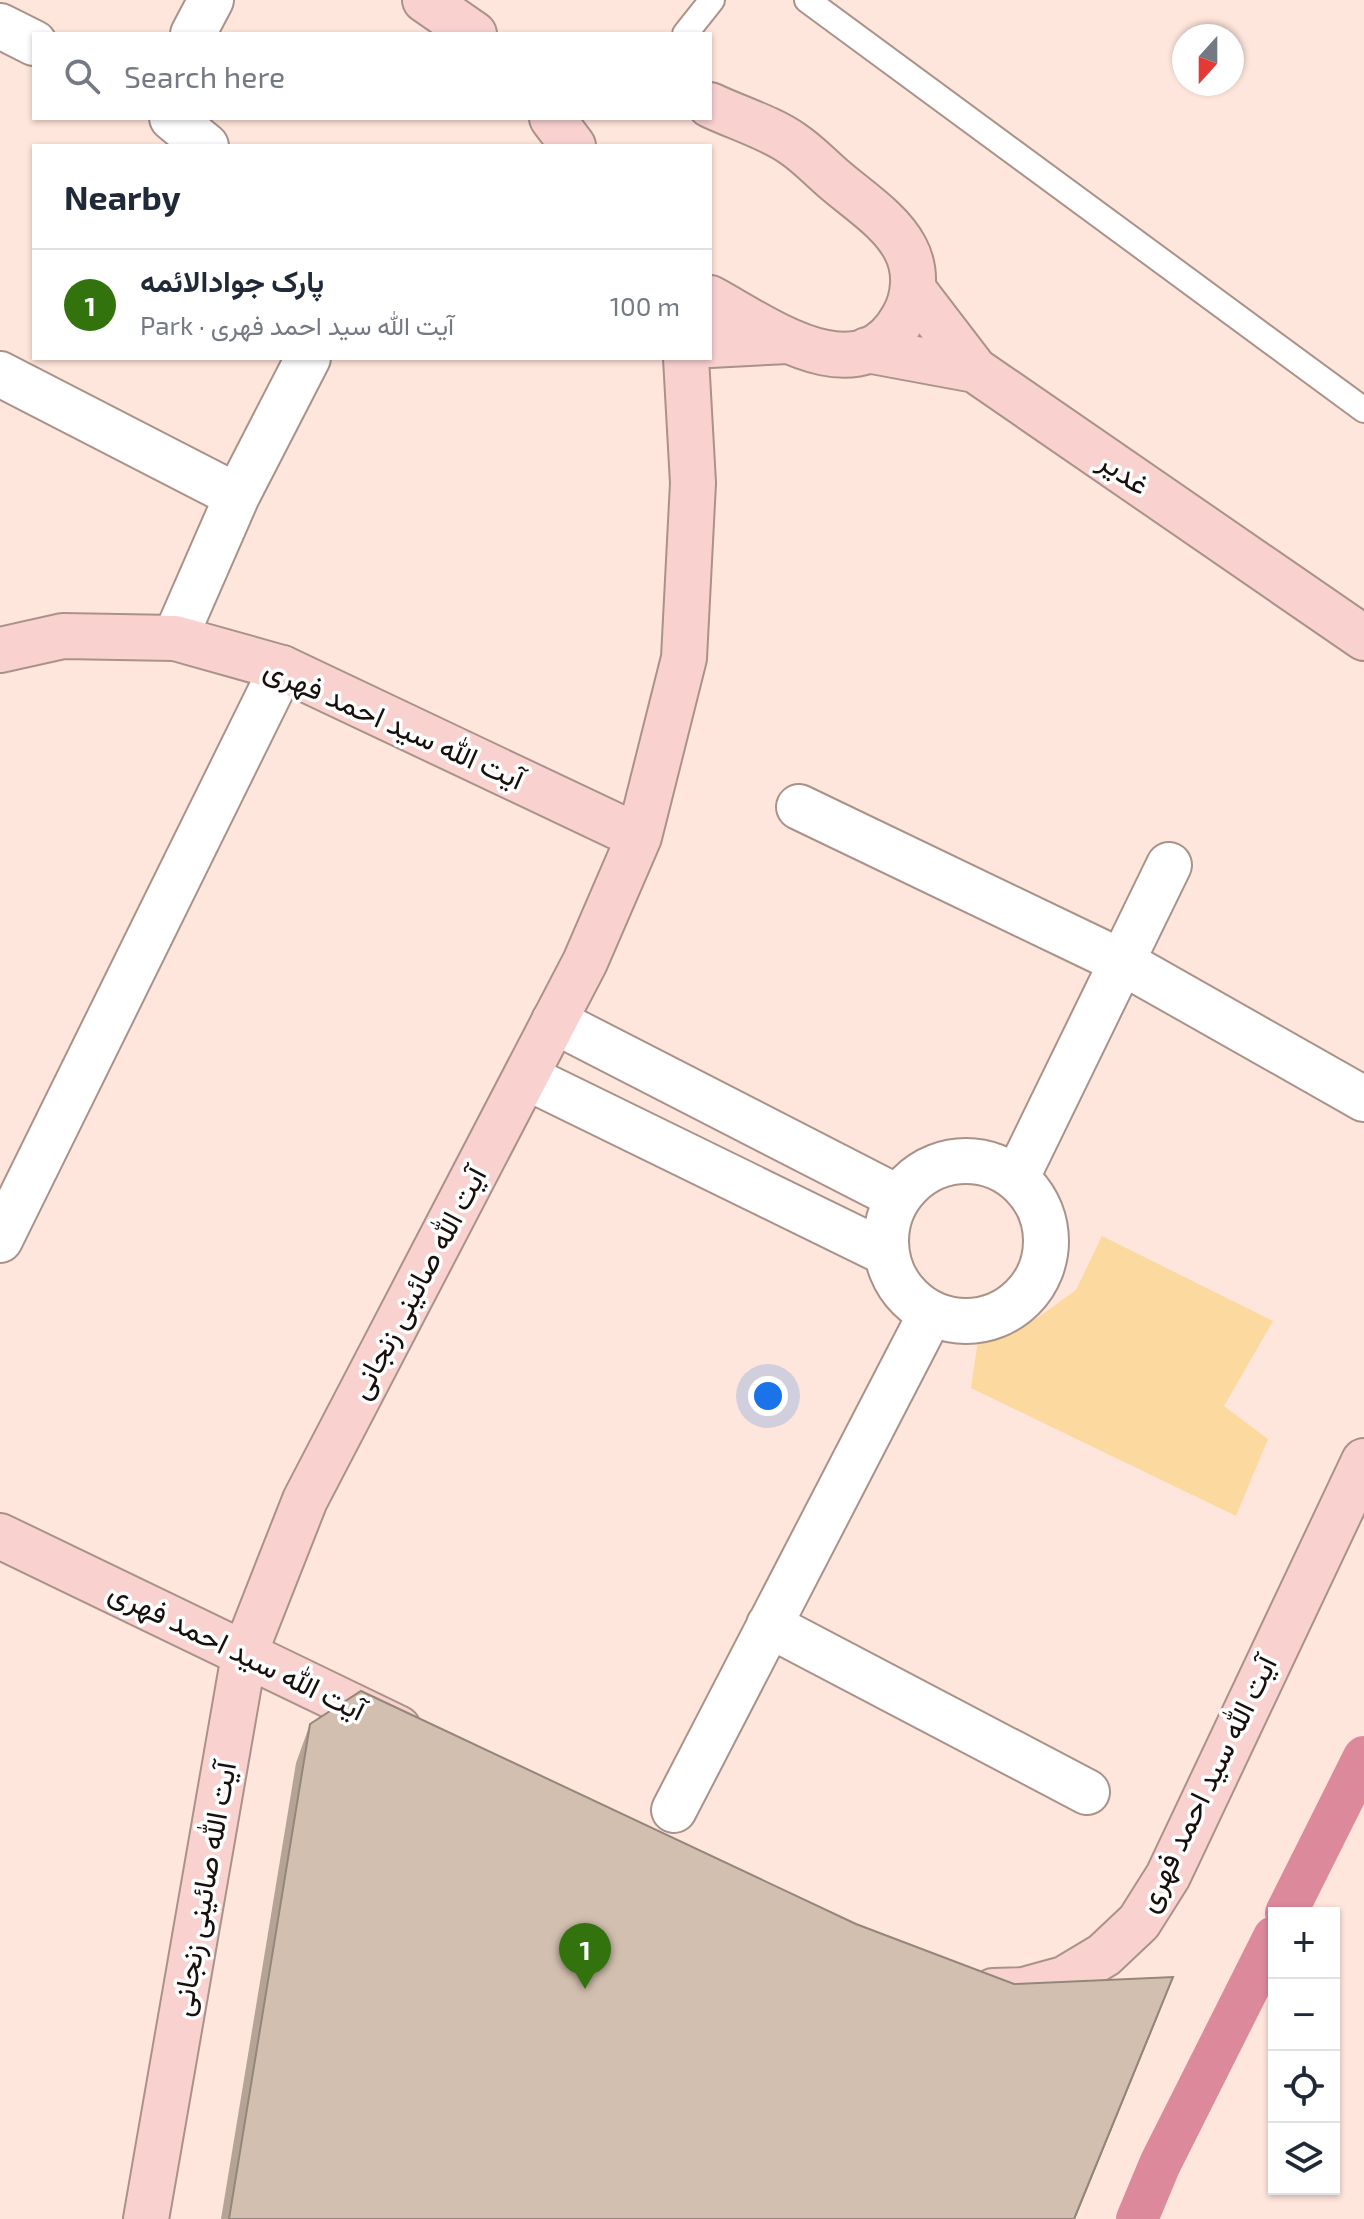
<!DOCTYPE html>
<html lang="en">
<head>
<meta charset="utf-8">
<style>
  :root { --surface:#fff; --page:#f2f2f3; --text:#1f2937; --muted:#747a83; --line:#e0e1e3; --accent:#32730e }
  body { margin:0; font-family:"Exo 2",Vazirmatn,sans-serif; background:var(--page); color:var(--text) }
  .controls { position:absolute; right:24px; bottom:24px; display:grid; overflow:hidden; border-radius:0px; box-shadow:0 2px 6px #0004 }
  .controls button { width:72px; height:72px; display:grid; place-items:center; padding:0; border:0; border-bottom:2px solid var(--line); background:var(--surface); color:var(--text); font:40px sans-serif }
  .compass { position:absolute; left:1172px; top:24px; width:72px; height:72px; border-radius:50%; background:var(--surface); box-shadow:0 2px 6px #0004; rotate:201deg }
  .you { position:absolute; left:768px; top:1396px; width:28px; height:28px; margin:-20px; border:6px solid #fff; border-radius:50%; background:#1a73e8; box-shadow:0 0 0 12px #1a73e833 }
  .badge { display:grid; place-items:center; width:52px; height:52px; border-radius:50%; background:var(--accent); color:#fff; font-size:26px; font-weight:700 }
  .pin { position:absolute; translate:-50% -66px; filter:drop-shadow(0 2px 4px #0008) }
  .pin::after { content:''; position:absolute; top:42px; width:28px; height:24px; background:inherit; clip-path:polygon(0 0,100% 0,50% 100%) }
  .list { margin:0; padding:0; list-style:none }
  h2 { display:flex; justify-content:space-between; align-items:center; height:104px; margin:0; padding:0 32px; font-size:34px }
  h2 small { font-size:26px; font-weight:400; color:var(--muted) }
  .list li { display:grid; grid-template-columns:52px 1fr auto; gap:24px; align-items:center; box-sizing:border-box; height:112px; padding:0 32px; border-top:2px solid var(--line) }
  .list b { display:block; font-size:30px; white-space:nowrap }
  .list p { margin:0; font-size:26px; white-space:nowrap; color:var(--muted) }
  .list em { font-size:26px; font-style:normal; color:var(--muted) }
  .icon { flex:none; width:44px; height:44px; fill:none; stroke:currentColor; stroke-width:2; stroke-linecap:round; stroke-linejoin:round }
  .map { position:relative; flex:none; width:1364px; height:2219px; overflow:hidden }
  .search { position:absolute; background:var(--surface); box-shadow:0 2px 6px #0004; left:32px; top:32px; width:680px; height:88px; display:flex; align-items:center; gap:20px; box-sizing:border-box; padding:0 28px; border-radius:0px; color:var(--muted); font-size:30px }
  .panel { position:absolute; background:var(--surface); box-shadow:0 2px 6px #0004; left:32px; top:144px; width:680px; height:216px; border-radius:0px }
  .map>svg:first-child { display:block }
  .green { fill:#fcd99e }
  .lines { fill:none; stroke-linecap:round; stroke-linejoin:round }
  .canal { stroke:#dd899c; stroke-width:42 }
  .lane-casing { stroke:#a99289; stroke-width:28 }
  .street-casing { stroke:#a99289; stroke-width:48 }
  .secondary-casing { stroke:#a99289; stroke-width:48 }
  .lane { stroke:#fff; stroke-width:24 }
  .street { stroke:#fff; stroke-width:44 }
  .secondary { stroke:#f9d2d0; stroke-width:44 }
  .wall { fill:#b5a496 }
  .shaded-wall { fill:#93867a }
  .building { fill:#d2bfaf; stroke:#93867a; stroke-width:2 }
  .labels { text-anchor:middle; stroke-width:7; stroke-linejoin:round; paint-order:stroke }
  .street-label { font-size:30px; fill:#18100d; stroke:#fff }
</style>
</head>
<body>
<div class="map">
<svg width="1364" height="2219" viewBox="0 0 1364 2219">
  <rect width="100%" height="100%" fill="#ffe6dc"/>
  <path class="green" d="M1102,1236l171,85 -49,85 44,33 -32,77 -265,-128 8,-55 54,-12 43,-31z"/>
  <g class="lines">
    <path class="canal" d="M1286,1913l78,-156
      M1137,2219l23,-55 114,-227"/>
    <g class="lane-casing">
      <path id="lane" d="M807,0l557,410
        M685,34l27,-34"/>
    </g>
    <g class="street-casing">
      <path id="street" d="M0,26l34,17
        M193,34l18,-34
        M172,118l34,28
        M0,374l237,122
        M175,638l62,-142 71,-138
        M799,807l323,155 242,137
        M554,1021l343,176
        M526,1077l358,175
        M886 1241a80 80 0 1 1 160 0a80 80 0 1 1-160 0Z
        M1017,1177l152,-312
        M0,1240l282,-572
        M769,1625l318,167
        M674,1810l256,-495"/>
    </g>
    <g class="secondary-casing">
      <path id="secondary" d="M425,0l49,34
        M710,105c25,12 61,23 83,39 15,10 28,24 42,36 23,20 55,40 70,68 12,22 10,49 -2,70 -45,80 -139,9 -193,-20
        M552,118l21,28
        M913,289l62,81
        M710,345l78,-4
        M867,350l108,20 389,268
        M0,650l63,-14 112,2 107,30 357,169
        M0,1536l398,192
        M993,1991l31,-1 40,-11 40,-24 35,-33 29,-46 196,-415
        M146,2219l98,-564 61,-155 280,-538 54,-125 45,-179 9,-175 -7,-125"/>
    </g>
    <use href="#lane" class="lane"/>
    <use href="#street" class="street"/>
    <use href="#secondary" class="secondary"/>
  </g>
  <path class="wall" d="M310,1724l546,200 158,60 144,32 -83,203h-854l75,-456z"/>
  <path class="shaded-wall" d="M1173,1977l-15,39 -83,203h-1z"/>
  <path class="building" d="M361,1691l495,233 158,60 159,-7 -99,242h-845l81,-495z"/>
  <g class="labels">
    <g class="street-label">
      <text transform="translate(1124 473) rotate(35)" y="10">غدیر</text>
      <text transform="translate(394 724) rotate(24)" y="10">آیت الله سید احمد فهری</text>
      <text transform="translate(418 1283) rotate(-62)" y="10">آیت الله صائینی زنجانی</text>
      <text transform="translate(237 1651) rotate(26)" y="10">آیت الله سید احمد فهری</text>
      <text transform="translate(1207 1784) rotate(-64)" y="10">آیت الله سید احمد فهری</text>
      <text transform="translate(204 1889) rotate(-80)" y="10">آیت الله صائینی زنجانی</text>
    </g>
  </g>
</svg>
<div class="controls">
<button>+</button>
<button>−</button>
<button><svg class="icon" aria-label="locate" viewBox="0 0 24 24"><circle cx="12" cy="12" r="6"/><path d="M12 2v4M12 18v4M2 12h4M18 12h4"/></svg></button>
<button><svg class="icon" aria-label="layers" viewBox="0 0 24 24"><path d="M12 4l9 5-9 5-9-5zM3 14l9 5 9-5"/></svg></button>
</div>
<svg class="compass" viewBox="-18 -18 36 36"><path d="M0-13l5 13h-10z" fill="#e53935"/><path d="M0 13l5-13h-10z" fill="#747a83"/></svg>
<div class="you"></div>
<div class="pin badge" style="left:585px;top:1989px">1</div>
<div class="search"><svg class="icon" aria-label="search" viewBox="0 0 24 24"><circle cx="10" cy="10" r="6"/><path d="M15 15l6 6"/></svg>Search here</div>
<section class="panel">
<h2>Nearby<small></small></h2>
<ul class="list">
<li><span class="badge">1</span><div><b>پارک جوادالائمه</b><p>Park · آیت الله سید احمد فهری</p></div><em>100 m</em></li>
</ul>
</section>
</div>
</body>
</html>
